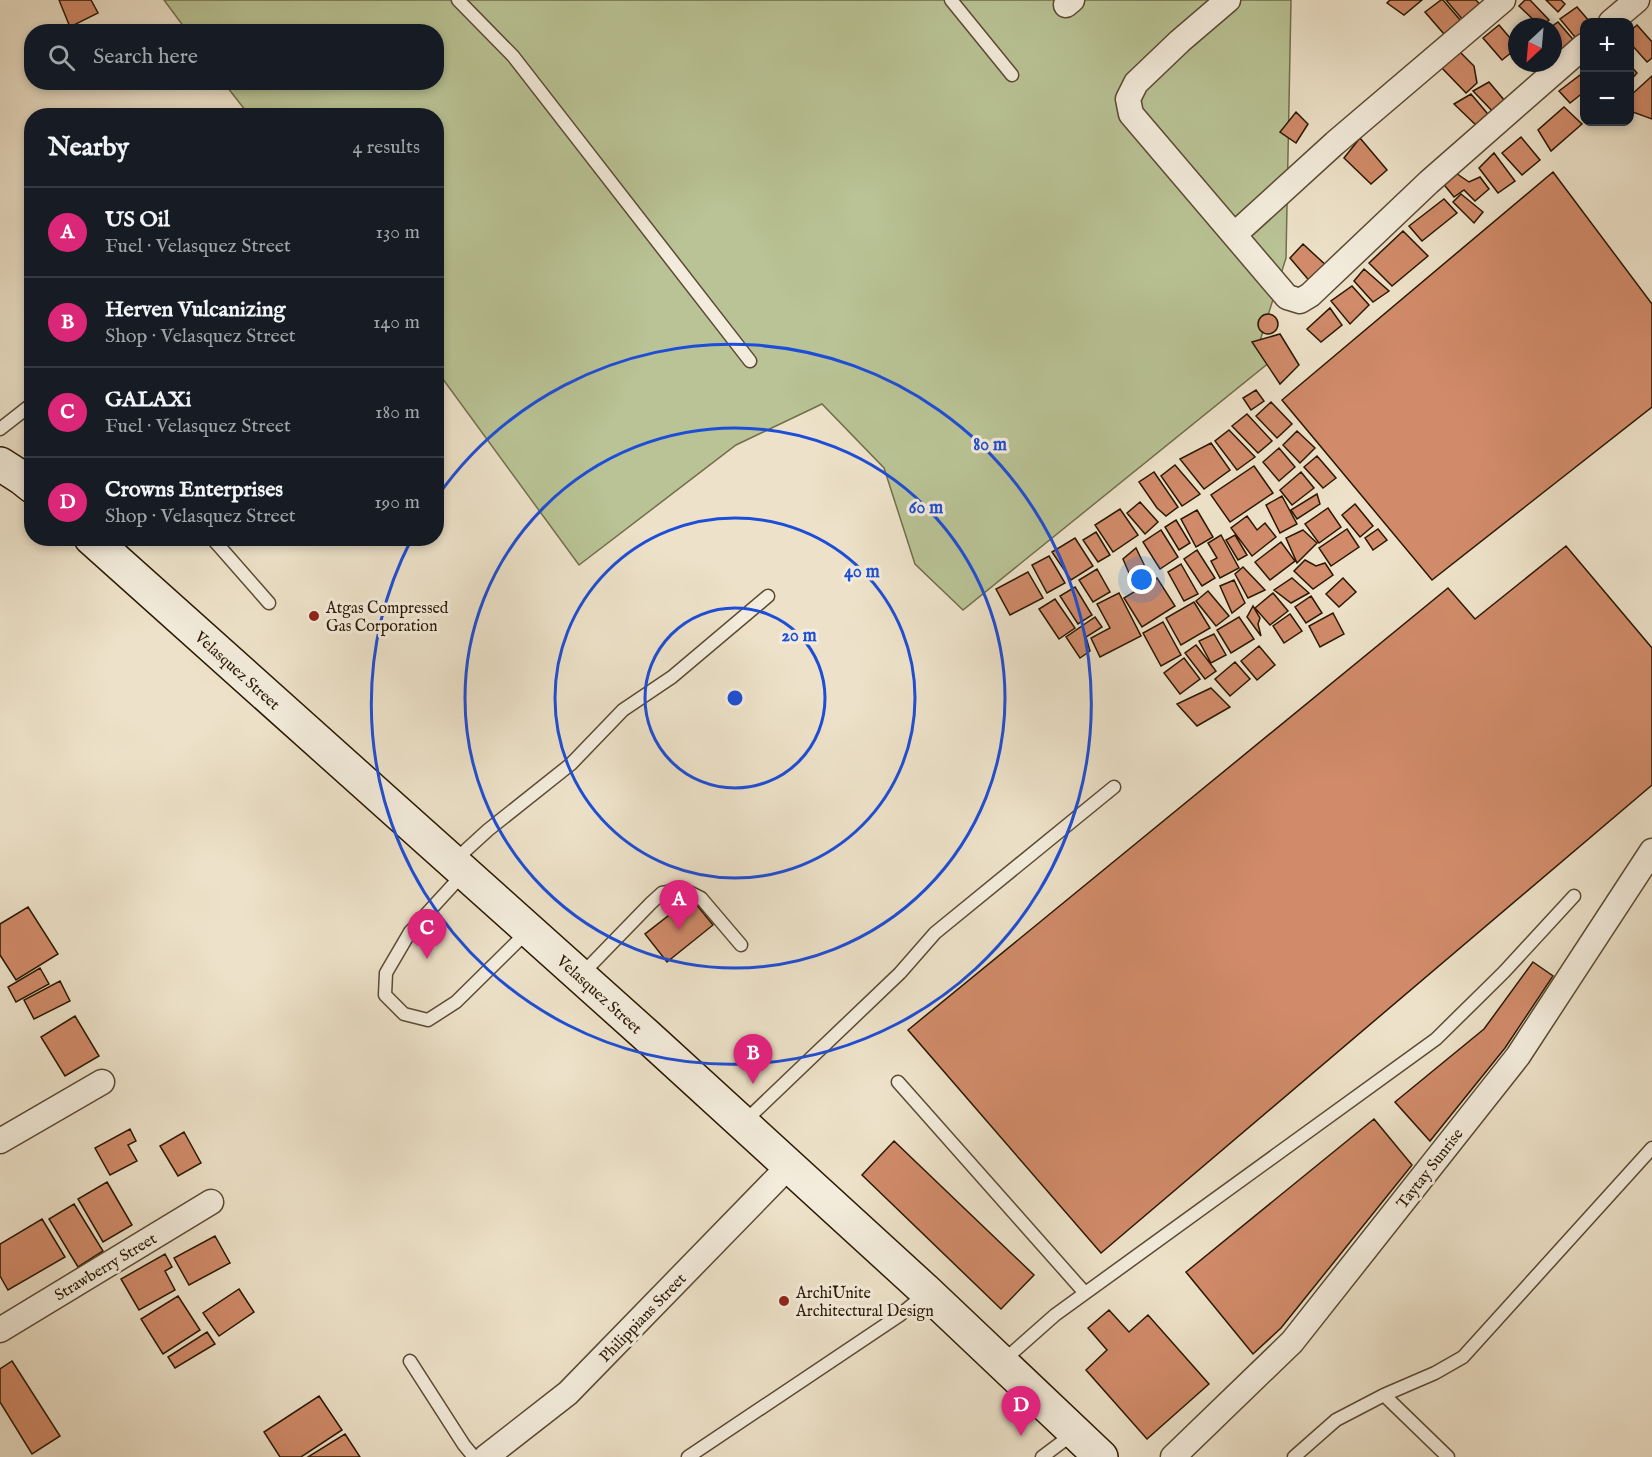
<!DOCTYPE html>
<html lang="en">
<head>
<meta charset="utf-8">
<style>
  :root { --surface:#171b24; --page:#20242c; --text:#f1f3f6; --muted:#9ea1a6; --line:#363941; --accent:#db2777 }
  body { margin:0; font-family:"IM FELL English",serif; background:var(--page); color:var(--text) }
  .controls { position:absolute; right:18px; top:18px; display:grid; overflow:hidden; border-radius:12px; box-shadow:0 3px 9px #0003 }
  .controls button { width:54px; height:54px; display:grid; place-items:center; padding:0; border:0; border-bottom:2px solid var(--line); background:var(--surface); color:var(--text); font:30px sans-serif }
  .compass { position:absolute; left:1508px; top:18px; width:54px; height:54px; border-radius:50%; background:var(--surface); box-shadow:0 3px 9px #0003; rotate:206deg }
  .you { position:absolute; left:1142px; top:580px; width:21px; height:21px; margin:-15px; border:4px solid #fff; border-radius:50%; background:#1a73e8; box-shadow:0 0 0 9px #1a73e833 }
  .badge { display:grid; place-items:center; width:39px; height:39px; border-radius:50%; background:var(--accent); color:#fff; font-size:20px; font-weight:700 }
  .pin { position:absolute; translate:-50% -50px; filter:drop-shadow(0 2px 3px #0008) }
  .pin::after { content:''; position:absolute; top:32px; width:21px; height:18px; background:inherit; clip-path:polygon(0 0,100% 0,50% 100%) }
  .list { margin:0; padding:0; list-style:none }
  h2 { display:flex; justify-content:space-between; align-items:center; height:78px; margin:0; padding:0 24px; font-size:26px }
  h2 small { font-size:20px; font-weight:400; color:var(--muted) }
  .list li { display:grid; grid-template-columns:39px 1fr auto; gap:18px; align-items:center; box-sizing:border-box; height:90px; padding:0 24px; border-top:2px solid var(--line) }
  .list b { display:block; font-size:22px; white-space:nowrap }
  .list p { margin:0; font-size:20px; white-space:nowrap; color:var(--muted) }
  .list em { font-size:20px; font-style:normal; color:var(--muted) }
  .icon { flex:none; width:33px; height:33px; fill:none; stroke:currentColor; stroke-width:2; stroke-linecap:round; stroke-linejoin:round }
  .map { position:relative; flex:none; width:1652px; height:1457px; overflow:hidden }
  .search { position:absolute; background:var(--surface); box-shadow:0 3px 9px #0003; left:24px; top:24px; width:420px; height:66px; display:flex; align-items:center; gap:15px; box-sizing:border-box; padding:0 21px; border-radius:24px; color:var(--muted); font-size:22px }
  .panel { position:absolute; background:var(--surface); box-shadow:0 3px 9px #0003; left:24px; top:108px; width:420px; height:438px; border-radius:24px }
  .map>svg:first-child { display:block }
  .green { fill:#b9c395; stroke:#726e4b; stroke-width:1.5 }
  .building { fill:#d18b6a; stroke:#2a1801; stroke-width:1.5 }
  .lines { fill:none; stroke-linecap:round; stroke-linejoin:round }
  .service-casing { stroke:#5b4a33; stroke-width:15 }
  .minor-casing { stroke:#5b4a33; stroke-width:27 }
  .secondary-casing { stroke:#2a1801; stroke-width:36 }
  .service { stroke:#f3ecdc; stroke-width:12 }
  .minor { stroke:#f3ecdc; stroke-width:24 }
  .secondary { stroke:#f3ecdc; stroke-width:33 }
  .ring { fill:none; stroke:#1d4ed8; stroke-width:3 }
  .poi-dot { fill:#8f2418; stroke:#f3ecdc; stroke-width:2 }
  .labels { text-anchor:middle; stroke-width:6; stroke-linejoin:round; paint-order:stroke }
  .poi-label { font-size:16px; fill:#2a1801; stroke:#f3ecdc; text-anchor:start }
  .street-label { font-size:16px; fill:#2a1801; stroke:#f3ecdc }
  .centre { fill:#1d4ed8; stroke:#f3ecdc; stroke-width:3 }
  .ring-label { font-size:18px; text-anchor:middle; font-weight:bold; fill:#1d4ed8; stroke:#f3ecdc; stroke-width:6; stroke-linejoin:round; paint-order:stroke }
</style>
</head>
<body>
<div class="map">
<svg width="1652" height="1457" viewBox="0 0 1652 1457">
  <rect width="100%" height="100%" fill="#ede2c9"/>
  <filter id="stains"><feTurbulence type="fractalNoise" baseFrequency=".00333" numOctaves="4"/><feColorMatrix values="0 0 0 0 .2 0 0 0 0 .09 0 0 0 0 .02 0 0 0 .5 -.17"/></filter>
  <radialGradient id="worn" r=".72"><stop offset=".6" stop-color="#630" stop-opacity="0"/><stop offset="1" stop-color="#630" stop-opacity=".3"/></radialGradient>
  <path class="green" d="M164,0h1127l-5,258 -27,86 12,17 -308,249 -48,-46 -31,-96 -62,-64 -86,41 -157,120 -142,-194 -1,-255 -187,-1 -25,-32 212,-1v-50l-249,-1z"/>
  <path class="building" d="M59,0h32l7,13 -28,14z
    M1390,0h32l-18,15 -17,-12z
    M1441,0h2l18,21 -17,13 -19,-22z
    M1446,0h30l5,6 -18,14z
    M1525,0h5l19,20 -8,7 -22,-21z
    M1546,0h15l4,4 -7,8z
    M1577,7l13,15h-6v15l-5,5 -19,-23z
    M1558,22l19,22 -16,13 -8,-9v-21h-2z
    M1499,25l18,21v2l-15,12 -19,-22z
    M1637,25l15,17v16l-5,4 -17,-19v-12z
    M1460,52l14,14 3,17 -11,10 -25,-26z
    M1630,65l7,8 -7,8z
    M1584,72v20l-14,11 -11,-12z
    M1652,76v43l-22,-8v-15z
    M1489,82l21,25 -12,10 -25,-26z
    M1471,94l21,25 -12,10 -26,-25z
    M1564,107l18,17 -31,27 -13,-21z
    M1296,112l12,12 -12,19 -16,-11z
    M1521,137l19,23 -18,15 -20,-22z
    M1360,138l27,32 -16,14 -27,-26z
    M1494,153l21,28 -17,12 -19,-25z
    M1450,169l19,13 11,-5 9,12 -14,12 -11,-11 -10,7 -17,-21z
    M1553,172l99,132v103l-220,173 -150,-180z
    M1461,194l22,18 -9,11 -21,-21z
    M1444,199l13,14 -35,28 -13,-15z
    M1403,231l25,25 -36,30 -23,-23z
    M1303,244l26,24 -17,16 -22,-26z
    M1364,269l25,22 -16,11 -19,-21z
    M1352,286l17,19 -19,19 -19,-23z
    M1330,308l12,17 -21,17 -14,-13z
    M1258 324a10 10 0 1 1 20 0a10 10 0 1 1-20 0Z
    M1280,334l19,31 -19,19 -28,-42z
    M1256,390l8,11 -13,9 -8,-12z
    M1271,402l21,22 -15,14 -21,-22z
    M1247,414l25,27 -14,12 -26,-27z
    M1229,430l26,27 -18,13 -22,-29z
    M1297,431l18,17 -15,15 -17,-18z
    M1211,443l19,27 -26,19 -24,-30z
    M1279,448l16,19 -16,14 -16,-19z
    M1317,456l19,22 -13,10 -19,-21z
    M1175,465l25,29 -18,12 -21,-30z
    M1254,466l19,27 -43,29 -19,-27z
    M1154,472l24,35 -12,9 -9,-8 -18,-26z
    M1301,472l13,16 -22,17 -12,-15z
    M1317,494l3,10 -23,15 -6,-9z
    M1282,496l15,28 -17,9 -14,-28z
    M1140,502l18,20 -13,12 -18,-21z
    M1355,504l18,22 -13,11 -18,-22z
    M1328,508l13,19 -22,16 -14,-19z
    M1120,509l18,26 -25,17 -18,-27z
    M1197,510l16,27 -17,10 -15,-28z
    M1247,516l10,14 8,-7 11,14 -24,19 -21,-28z
    M1176,520l14,23 -11,7 -14,-23z
    M1347,529l12,18 -28,19 -12,-18z
    M1378,529l9,11 -14,10 -8,-12z
    M1161,530l17,27 -18,12 -17,-27z
    M1303,530l14,13 -20,20 -11,-25z
    M1096,532l14,23 -12,7 -15,-22z
    M1221,535l18,33 -19,10 -9,-17 6,-3 -9,-15z
    M1235,535l12,20 -9,5 -12,-20z
    M1075,538l18,28 -22,14 -19,-28z
    M1281,542l14,19 -25,19 -15,-18z
    M1566,546l86,102v137l-551,468 -193,-223 540,-442 27,31z
    M1136,548l13,27 -14,12 -12,-28z
    M1197,550l18,28 -13,8 -18,-27z
    M1049,556l16,27 -18,10 -15,-28z
    M1305,560l11,6 9,-3 8,12 -20,14 -19,-18z
    M1181,564l17,30 -14,7 -16,-29z
    M1243,567l22,23 -17,8 -13,-24z
    M1097,569l13,23 -17,10 -14,-22z
    M1028,572l15,26 -33,17 -14,-26z
    M1157,578l18,28 -33,21 -18,-29z
    M1292,578l17,15 -18,10 -17,-13z
    M1343,578l13,14 -17,15 -13,-13z
    M1234,580l11,23 -13,10 -12,-27z
    M1075,587l17,28 -14,9 -18,-28z
    M1208,591l21,25 -13,10 -20,-25z
    M1119,593l22,43 -41,21 -9,-19 19,-10 -13,-24z
    M1273,593l15,18 -18,14 -15,-17z
    M1311,596l11,17 -16,10 -11,-16z
    M1055,599l20,29 -16,11 -20,-30z
    M1194,602l16,26 -29,17 -15,-27z
    M1253,606l7,12 -2,6 3,12 -14,-19z
    M1333,613l11,21 -24,13 -11,-21z
    M1290,614l12,17 -18,12 -11,-17z
    M1095,617l7,10 -16,10 4,14 -10,7 -14,-21z
    M1239,617l15,22 -23,14 -14,-23z
    M1163,622l18,33 -20,11 -18,-33z
    M1214,634l12,21 -15,8 -12,-22z
    M1196,645l20,26 -11,8 -20,-26z
    M1259,646l16,19 -18,15 -16,-19z
    M1184,658l16,21 -20,15 -16,-21z
    M1235,662l15,17 -20,17 -15,-17z
    M1211,688l19,19 -33,19 -20,-22z
    M691,898l22,27 -46,37 -22,-28z
    M28,907l30,47 -42,26 -16,-25v-31z
    M1533,962l20,14 -48,72 -75,93 -35,-39 89,-73z
    M40,968l9,16 -33,18 -8,-15z
    M60,981l10,20 -36,18 -10,-19z
    M75,1016l24,40 -34,20 -24,-39z
    M1374,1119l38,46 -131,163 -28,26 -67,-82z
    M130,1129l6,12 -8,4 9,16 -27,14 -15,-27z
    M184,1132l17,31 -23,13 -18,-30z
    M894,1141l140,134 -33,34 -139,-134z
    M107,1182l25,43 -29,17 -25,-43z
    M74,1204l29,47 -25,16 -29,-48z
    M42,1219l23,38 -57,33 -8,-14v-32z
    M215,1236l15,27 -41,22 -15,-27z
    M165,1254l7,13 -7,4 10,19 -36,20 -18,-31z
    M239,1289l15,23 -35,24 -16,-23z
    M178,1296l22,34 -37,24 -22,-35z
    M1109,1310l20,22 19,-17 61,69 -62,55 -61,-69 21,-20 -19,-22z
    M207,1332l8,12 -40,24 -7,-11z
    M12,1361l48,75 -28,18 -32,-52v-33z
    M319,1396l23,34 -41,27h-21l-16,-25z
    M345,1434l15,23h-52z"/>
  <g class="lines">
    <g class="service-casing">
      <path id="service" d="M458,0l55,56 237,305
        M951,0l61,75
        M0,429l32,-25
        M212,538l57,65
        M453,862l35,-32 83,-66 52,-54 49,-33 96,-81
        M463,874l-53,58 -24,41 -1,22 19,19 24,6 28,-18 71,-70
        M581,975l70,-72 11,-10 17,-3 10,2 12,6 40,47
        M898,1082l187,211
        M743,1123l157,-150 35,-40 179,-146
        M410,1361l54,84 10,12
        M1002,1362l53,-47 381,-276 68,-67 70,-76
        M1384,1395l64,62
        M688,1457l212,-142 26,-22
        M1042,1457l32,-24
        M1294,1457l42,-37 48,-25 51,-22 28,-16 189,-209"/>
    </g>
    <g class="minor-casing">
      <path id="minor" d="M1228,0l-48,41 -44,42 -8,16 3,15 156,183 13,4 10,-6 119,-113 155,-136
        M1066,5l6,-5
        M1611,22l26,-22
        M1234,235l101,-92 168,-143
        M0,1141l102,-59
        M0,1330l211,-128
        M486,1457l82,-64 221,-227
        M1173,1457l119,-115 226,-286 134,-205"/>
    </g>
    <g class="secondary-casing">
      <path id="secondary" d="M0,464l22,14 10,8
        M91,538l555,497 281,257 174,165"/>
    </g>
    <use href="#service" class="service"/>
    <use href="#minor" class="minor"/>
    <use href="#secondary" class="secondary"/>
  </g>
  <g class="ring">
    <circle cx="735" cy="698" r="90"/>
    <circle cx="735" cy="698" r="180"/>
    <circle cx="735" cy="698" r="270"/>
    <path d="M437 497A360 360 0 1 1 411 540"/>
  </g>
  <g class="poi-dot">
    <circle cx="314" cy="616" r="6"/>
    <circle cx="784" cy="1301" r="6"/>
  </g>
  <g class="labels">
    <g class="poi-label">
      <text x="326" y="613">Atgas Compressed<tspan x="326" dy="18">Gas Corporation</tspan></text>
      <text x="796" y="1298">ArchiUnite<tspan x="796" dy="18">Architectural Design</tspan></text>
    </g>
    <g class="street-label">
      <text transform="translate(238 670) rotate(42)" y="6">Velasquez Street</text>
      <text transform="translate(600 994) rotate(42)" y="6">Velasquez Street</text>
      <text transform="translate(1429 1168) rotate(-52)" y="6">Taytay Sunrise</text>
      <text transform="translate(105 1266) rotate(-31)" y="6">Strawberry Street</text>
      <text transform="translate(642 1317) rotate(-46)" y="6">Philippians Street</text>
    </g>
  </g>
  <circle cx="735" cy="698" r="9" class="centre"/>
  <g class="ring-label">
    <text x="990" y="450">80 m</text>
    <text x="926" y="513">60 m</text>
    <text x="862" y="577">40 m</text>
    <text x="799" y="641">20 m</text>
  </g>
  <rect width="100%" height="100%" filter="url(#stains)"/>
  <rect width="100%" height="100%" fill="url(#worn)"/>
</svg>
<div class="controls">
<button>+</button>
<button>−</button>
</div>
<svg class="compass" viewBox="-18 -18 36 36"><path d="M0-13l5 13h-10z" fill="#e53935"/><path d="M0 13l5-13h-10z" fill="#9ea1a6"/></svg>
<div class="you"></div>
<div class="pin badge" style="left:679px;top:930px">A</div>
<div class="pin badge" style="left:753px;top:1084px">B</div>
<div class="pin badge" style="left:427px;top:959px">C</div>
<div class="pin badge" style="left:1021px;top:1436px">D</div>
<div class="search"><svg class="icon" aria-label="search" viewBox="0 0 24 24"><circle cx="10" cy="10" r="6"/><path d="M15 15l6 6"/></svg>Search here</div>
<section class="panel">
<h2>Nearby<small>4 results</small></h2>
<ul class="list">
<li><span class="badge">A</span><div><b>US Oil</b><p>Fuel · Velasquez Street</p></div><em>130 m</em></li>
<li><span class="badge">B</span><div><b>Herven Vulcanizing</b><p>Shop · Velasquez Street</p></div><em>140 m</em></li>
<li><span class="badge">C</span><div><b>GALAXi</b><p>Fuel · Velasquez Street</p></div><em>180 m</em></li>
<li><span class="badge">D</span><div><b>Crowns Enterprises</b><p>Shop · Velasquez Street</p></div><em>190 m</em></li>
</ul>
</section>
</div>
</body>
</html>
